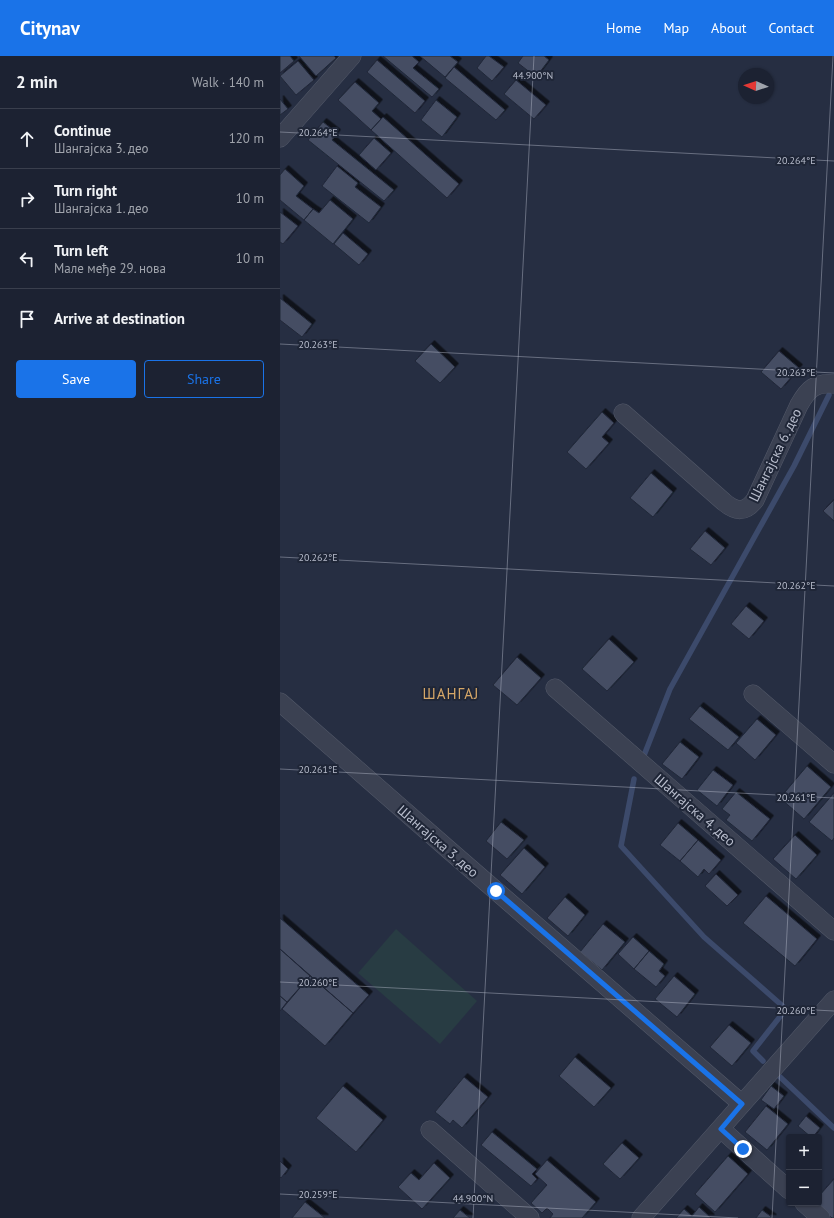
<!DOCTYPE html>
<html lang="en">
<head>
<meta charset="utf-8">
<style>
  :root { --surface:#1c2232; --page:#292f3e; --text:#f1f3f6; --muted:#a0a4ac; --line:#3a3f4d; --accent:#1a73e8 }
  body { margin:0; font-family:"PT Sans",sans-serif; background:var(--page); color:var(--text) }
  .controls { position:absolute; right:12px; bottom:12px; display:grid; overflow:hidden; border-radius:4px; box-shadow:0 1px 3px #0004 }
  .controls button { width:36px; height:36px; display:grid; place-items:center; padding:0; border:0; border-bottom:1px solid var(--line); background:var(--surface); color:var(--text); font:20px sans-serif }
  .compass { position:absolute; left:458px; top:12px; width:36px; height:36px; border-radius:50%; background:var(--surface); box-shadow:0 1px 3px #0004; rotate:273deg }
  .stop { position:absolute; width:12px; height:12px; margin:-9px; border:3px solid #1a73e8; border-radius:50%; background:#fff }
  .stop.end { background:#1a73e8; border-color:#fff; box-shadow:0 1px 4px #0008 }
  .list { margin:0; padding:0; list-style:none }
  h2 { display:flex; justify-content:space-between; align-items:center; height:52px; margin:0; padding:0 16px; font-size:17px }
  h2 small { font-size:13px; font-weight:400; color:var(--muted) }
  .list li { display:grid; grid-template-columns:26px 1fr auto; gap:12px; align-items:center; box-sizing:border-box; height:60px; padding:0 16px; border-top:1px solid var(--line) }
  .list b { display:block; font-size:15px; white-space:nowrap }
  .list p { margin:0; font-size:13px; white-space:nowrap; color:var(--muted) }
  .list em { font-size:13px; font-style:normal; color:var(--muted) }
  .actions { display:flex; gap:8px; padding:12px 16px }
  .actions a { flex:1; padding:9px 0; border:1px solid var(--accent); border-radius:4px; text-align:center; font-size:14px; color:var(--accent) }
  .actions .main { background:var(--accent); color:#fff }
  .icon { flex:none; width:22px; height:22px; fill:none; stroke:currentColor; stroke-width:2; stroke-linecap:round; stroke-linejoin:round }
  .map { position:relative; flex:none; width:554px; height:1162px; overflow:hidden }
  header { display:flex; align-items:center; gap:24px; box-sizing:border-box; height:56px; padding:0 20px; background:var(--accent); color:#fff }
  header strong { font-size:19px }
  nav { display:flex; gap:22px; margin-inline-start:auto; font-size:14px }
  main { display:flex }
  aside { flex:1; background:var(--surface) }
  .map>svg:first-child { display:block }
  .green { fill:#283c43 }
  .lines { fill:none; stroke-linecap:round; stroke-linejoin:round }
  .stream { stroke:#3c4a6b; stroke-width:5.5 }
  .building { fill:#454e64; stroke:#212839; filter:url(#shadow) }
  .street-casing { stroke:#535969; stroke-width:19 }
  .street { stroke:#3b4152; stroke-width:18 }
  .route { stroke:#1a73e8; stroke-width:5 }
  .ticks { fill:none; stroke:#b8bdcc; stroke-width:1; stroke-opacity:0.45 }
  .labels { text-anchor:middle; stroke-width:4; stroke-linejoin:round; paint-order:stroke }
  .street-label { font-size:14px; fill:#b8bdcc; stroke:#1f2637 }
  .neighbourhood-label { font-size:15px; letter-spacing:1px; fill:#d6a768; stroke:#1f2637 }
  .ticks-label { font-size:10px; text-anchor:middle; fill:#b8bdcc; stroke:#1f2637; stroke-width:4; stroke-linejoin:round; paint-order:stroke }
</style>
</head>
<body>
<header>
<strong>Citynav</strong>
<nav><a>Home</a><a>Map</a><a>About</a><a>Contact</a></nav>
</header>
<main>
<aside>
<h2>2 min<small>Walk · 140 m</small></h2>
<ul class="list">
<li><svg class="icon" aria-label="ahead" viewBox="0 0 24 24"><path d="M12 20V5M6 11l6-6 6 6"/></svg><div><b>Continue</b><p>Шангајска 3. део</p></div><em>120 m</em></li>
<li><svg class="icon" aria-label="right" viewBox="0 0 24 24"><path d="M7 20v-9h11M14 6l5 5-5 5"/></svg><div><b>Turn right</b><p>Шангајска 1. део</p></div><em>10 m</em></li>
<li><svg class="icon" aria-label="left" viewBox="0 0 24 24"><path d="M17 20v-9H6M10 6l-5 5 5 5"/></svg><div><b>Turn left</b><p>Мале међе 29. нова</p></div><em>10 m</em></li>
<li><svg class="icon" aria-label="arrive" viewBox="0 0 24 24"><path d="M6 21V4h12l-3 4 3 4H6"/></svg><div><b>Arrive at destination</b></div></li>
</ul>
<div class="actions"><a class="main">Save</a><a>Share</a></div>
</aside>
<div class="map">
<svg width="554" height="1162" viewBox="0 0 554 1162">
  <defs>
    <filter id="shadow"><feDropShadow dx="3.5" dy="-3.5" stdDeviation="0" flood-color="#0009"/></filter>
  </defs>
  <rect width="100%" height="100%" fill="#262e42"/>
  <path class="green" d="M116,873l81,72 -37,43 -82,-71z"/>
  <g class="lines">
    <path class="stream" d="M363,702l27,-69 124,-223 35,-71
      M354,723l-13,67 83,91 82,72 -33,42 10,10
      M498,1019l56,53"/>
  </g>
  <path class="building" d="M0,0h10l4,5 -14,12z
    M19,0h35l2,2 -20,18z
    M103,0h29l7,6 -6,6 26,21 -7,8z
    M140,0h30l8,6 -13,15z
    M206,0h3l15,11 -12,14 -15,-13z
    M243,0h21l5,4 -13,17 -18,-14z
    M97,4l48,41 -10,12 -48,-41z
    M18,5l16,19 -18,15 -16,-19z
    M174,11l51,43 -9,10 -51,-42z
    M236,24l30,25 -12,14 -30,-25z
    M75,26l24,21 -7,8 9,8 -10,11 -33,-30z
    M0,43l8,10 -8,6z
    M156,44l21,17 -15,20 -21,-17z
    M103,61l76,67 -12,14 -76,-68z
    M43,66l14,11 -5,7 62,50 -10,11 -76,-61z
    M94,82l17,15 -15,17 -17,-15z
    M57,110l21,17 -3,4 26,20 -12,16 -47,-37z
    M5,113l19,17 -8,10 17,13 -9,11 -24,-20v-25z
    M50,144l23,19 -20,25 -29,-24 9,-11 6,4z
    M0,156l18,14 -15,18 -3,-2z
    M63,177l25,21 -9,11 -25,-21z
    M0,242l32,26 -10,13 -22,-17z
    M151,288l24,23 -15,16 -25,-22z
    M499,295l20,17 -18,21 -20,-17z
    M322,356l12,11 -12,14 7,6 -23,26 -19,-17z
    M371,417l22,19 -20,25 -23,-19z
    M554,444v21l-11,-10z
    M425,475l20,17 -14,17 -21,-16z
    M466,550l18,15 -15,18 -18,-15z
    M329,583l25,23 -27,29 -25,-22z
    M237,601l24,21 -24,27 -24,-20z
    M420,650l39,31 -11,13 -39,-31z
    M477,663l19,16 -21,25 -19,-17z
    M400,686l19,15 -17,22 -20,-15z
    M527,710l24,21 -27,32 -24,-21z
    M433,714l20,15 -16,21 -20,-16z
    M456,736l34,27 -18,22 -26,-21 4,-5 -8,-6z
    M554,737v45l-2,3 -23,-19z
    M221,766l23,18 -17,19 -21,-18z
    M398,767l20,17 -18,21 -20,-16z
    M515,779l22,20 -21,24 -23,-20z
    M418,784l23,20 -12,14 -5,-5 -6,8 -18,-16z
    M244,792l21,19 -23,27 -22,-19z
    M436,818l22,21 -11,11 -22,-20z
    M486,840l51,43 -22,27 -52,-43z
    M285,841l20,18 -17,21 -21,-18z
    M0,862l89,77 -16,18 -73,-64z
    M323,868l22,18 -23,28 -22,-18z
    M353,881l16,14 -15,18 -16,-15z
    M0,893l30,27 -23,26 -7,-6z
    M369,895l15,13 -5,7 6,5 -9,11 -22,-18z
    M30,920l43,37 -28,33 -43,-37z
    M394,920l21,18 -18,23 -22,-18z
    M0,940l7,6 -7,9z
    M449,969l22,18 -19,23 -22,-19z
    M295,1001l36,31 -17,19 -35,-31z
    M184,1021l24,20 -26,31 -9,-8 -3,4 -15,-12z
    M63,1030l40,34 -27,32 -40,-34z
    M491,1030l13,10 -10,13 -13,-9z
    M486,1050l22,18 -21,26 -22,-18z
    M526,1060l14,12 -7,9h-2l-13,-11z
    M212,1076l45,37 -5,5 5,5 -6,7 -50,-41z
    M342,1087l17,15 -19,21 -17,-15z
    M448,1100l20,18 -33,38 -20,-18z
    M267,1104l49,42 -14,16h-32l3,-4 -6,-6 -5,5 -11,-10 16,-18 -12,-11z
    M0,1105l8,8 -7,9 -1,-1z
    M154,1107l16,15 -28,31 -24,-22 13,-14 8,7z
    M554,1123v39h-2l-17,-15h4v-7z
    M25,1146l20,16h-33z
    M419,1151l12,11h-35l8,-9 8,7z
    M180,1154l10,8h-17z
    M482,1154l11,8h-17z"/>
  <g class="lines">
    <g class="street-casing">
      <path id="street" d="M0,82l72,-82
        M343,357l101,89c12,10 21,11 31,-2l44,-95c9,-16 16,-23 35,-21
        M275,632l279,243
        M473,638l81,70
        M0,646l169,148 293,254
        M441,1073l68,61
        M150,1074l100,88
        M524,1147l17,15
        M361,1162l193,-218"/>
    </g>
    <use href="#street" class="street"/>
  </g>
  <g class="lines">
    <path class="route" d="M216,835l246,213 -21,25 22,20"/>
  </g>
  <path class="ticks" d="M0,76l554,29M0,288l554,29M0,501l554,29M0,713l554,29M0,926l554,29M0,1138l458,24M193,1162l61,-1162M492,1162l61,-1162"/>
  <g class="labels">
    <g class="street-label">
      <text transform="translate(495 399) rotate(-64)" y="5">Шангајска 6. део</text>
      <text transform="translate(415 754) rotate(41)" y="5">Шангајска 4. део</text>
      <text transform="translate(158 785) rotate(41)" y="5">Шангајска 3. део</text>
    </g>
    <g class="neighbourhood-label">
      <text x="171" y="643">ШАНГАЈ</text>
    </g>
  </g>
  <g class="ticks-label">
    <text x="253" y="23">44.900°N</text>
    <text x="38" y="80">20.264°E</text>
    <text x="516" y="108">20.264°E</text>
    <text x="38" y="292">20.263°E</text>
    <text x="516" y="320">20.263°E</text>
    <text x="38" y="505">20.262°E</text>
    <text x="516" y="533">20.262°E</text>
    <text x="38" y="717">20.261°E</text>
    <text x="516" y="745">20.261°E</text>
    <text x="38" y="930">20.260°E</text>
    <text x="516" y="958">20.260°E</text>
    <text x="38" y="1142">20.259°E</text>
    <text x="193" y="1146">44.900°N</text>
  </g>
</svg>
<div class="controls">
<button>+</button>
<button>−</button>
</div>
<svg class="compass" viewBox="-18 -18 36 36"><path d="M0-13l5 13h-10z" fill="#e53935"/><path d="M0 13l5-13h-10z" fill="#a0a4ac"/></svg>
<div class="stop" style="left:216px;top:835px"></div>
<div class="stop end" style="left:463px;top:1093px"></div>
</div>
</main>
</body>
</html>
